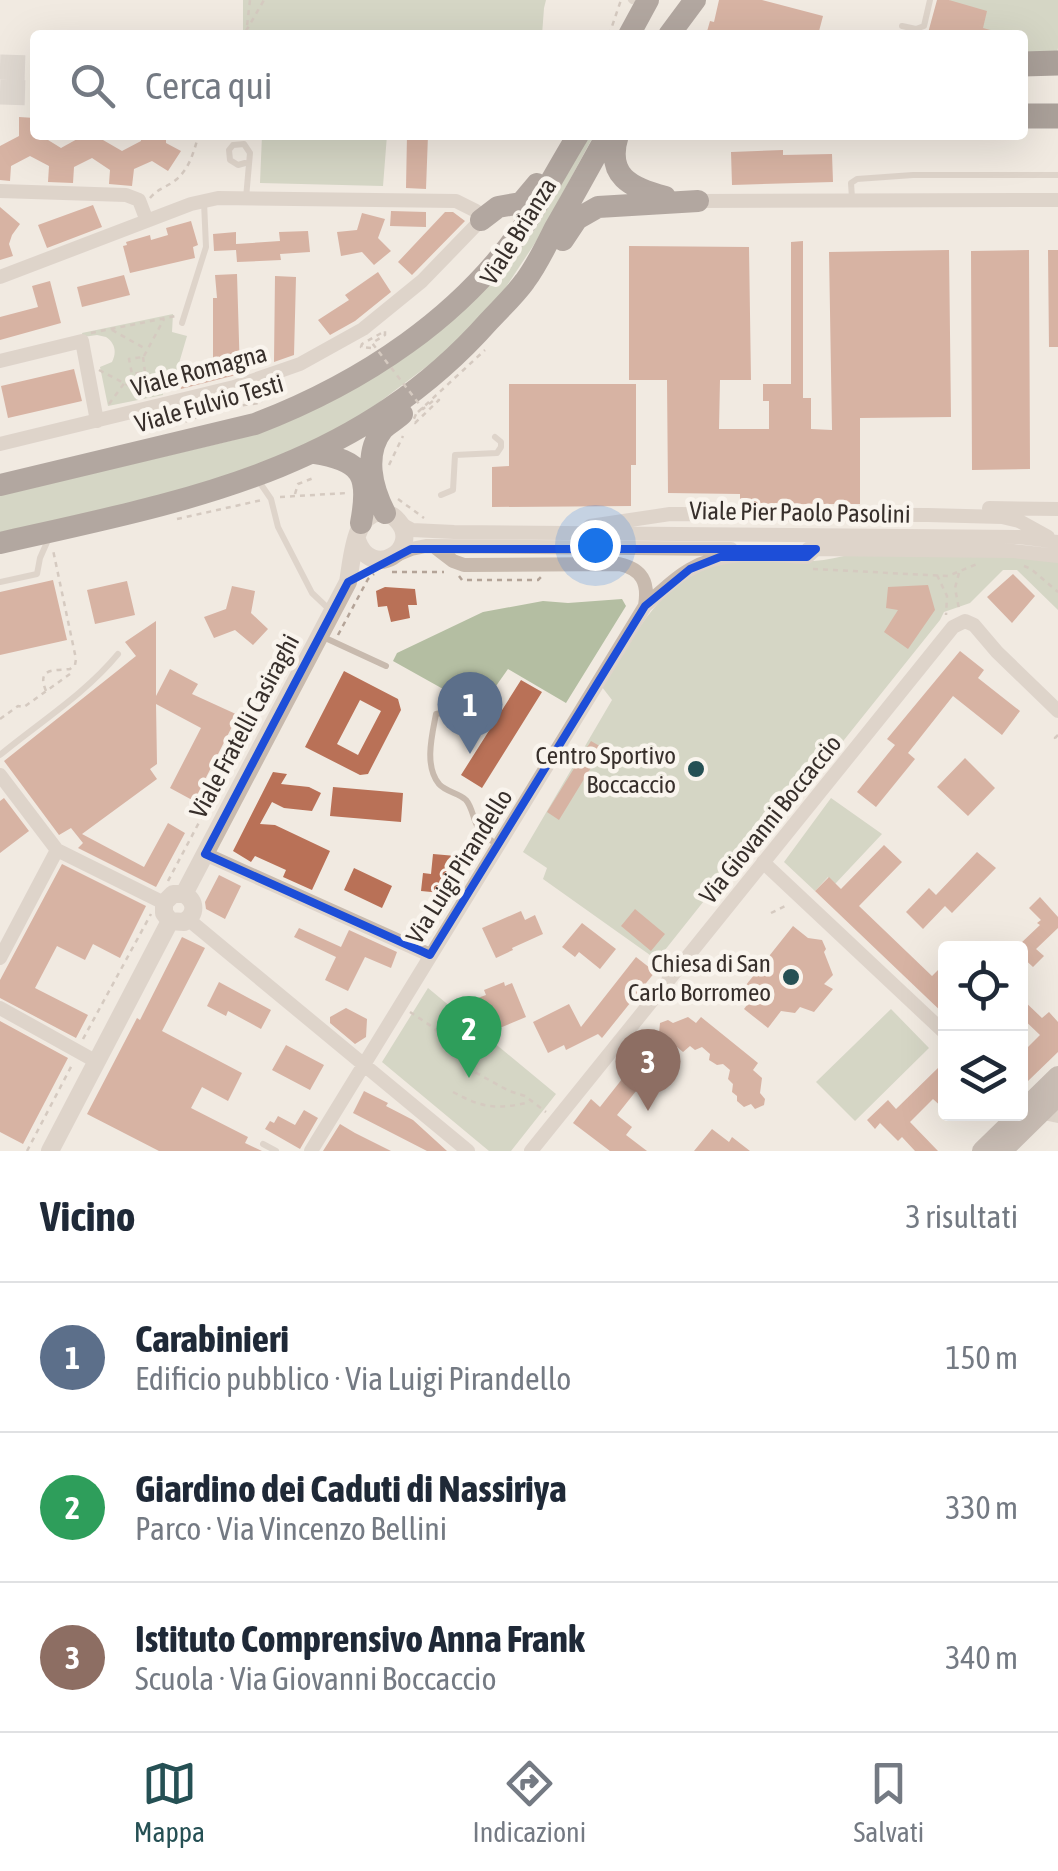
<!DOCTYPE html>
<html lang="it">
<head>
<meta charset="utf-8">
<style>
  :root { --surface:#fff; --page:#f6f6f7; --text:#1f2937; --muted:#747a83; --line:#e0e1e3; --accent:#255054 }
  body { margin:0; font-family:"Asap Condensed",sans-serif; background:var(--page); color:var(--text) }
  .controls { position:absolute; right:30px; bottom:30px; display:grid; overflow:hidden; border-radius:10px; box-shadow:0 10px 40px #0002 }
  .controls button { width:90px; height:90px; display:grid; place-items:center; padding:0; border:0; border-bottom:2px solid var(--line); background:var(--surface); color:var(--text); font:50px sans-serif }
  .you { position:absolute; left:595px; top:545px; width:35px; height:35px; margin:-25px; border:8px solid #fff; border-radius:50%; background:#1a73e8; box-shadow:0 0 0 15px #1a73e833 }
  .badge { display:grid; place-items:center; width:65px; height:65px; border-radius:50%; background:var(--accent); color:#fff; font-size:32px; font-weight:700 }
  .pin { position:absolute; translate:-50% -82px; filter:drop-shadow(0 2px 5px #0008) }
  .pin::after { content:''; position:absolute; top:52px; width:35px; height:30px; background:inherit; clip-path:polygon(0 0,100% 0,50% 100%) }
  .list { margin:0; padding:0; list-style:none }
  h2 { display:flex; justify-content:space-between; align-items:center; height:130px; margin:0; padding:0 40px; font-size:42px }
  h2 small { font-size:32px; font-weight:400; color:var(--muted) }
  .list li { display:grid; grid-template-columns:65px 1fr auto; gap:30px; align-items:center; box-sizing:border-box; height:150px; padding:0 40px; border-top:2px solid var(--line) }
  .list b { display:block; font-size:38px; white-space:nowrap }
  .list p { margin:0; font-size:32px; white-space:nowrap; color:var(--muted) }
  .list em { font-size:32px; font-style:normal; color:var(--muted) }
  .icon { flex:none; width:55px; height:55px; fill:none; stroke:currentColor; stroke-width:2; stroke-linecap:round; stroke-linejoin:round }
  .map { position:relative; flex:none; width:1058px; height:1151px; overflow:hidden }
  .search { position:absolute; background:var(--surface); box-shadow:0 10px 40px #0002; left:30px; right:30px; top:30px; height:110px; display:flex; align-items:center; gap:25px; box-sizing:border-box; padding:0 35px; border-radius:10px; color:var(--muted); font-size:38px }
  .sheet { height:580px; background:var(--surface) }
  nav { display:flex; justify-content:space-around; align-items:center; box-sizing:border-box; height:140px; border-top:2px solid var(--line); background:var(--surface); font-size:28px; color:var(--muted) }
  nav a { display:grid; justify-items:center; gap:5px }
  nav .on { color:var(--accent) }
  .map>svg:first-child { display:block }
  .green { fill:#b4bea2 }
  .building { fill:#b97157; fill-rule:evenodd }
  .lines { fill:none; stroke-linecap:round; stroke-linejoin:round }
  .motorway-tunnel { stroke:#ccc5bd; stroke-width:25; stroke-dasharray:25 12; stroke-linecap:butt }
  .path { stroke:#b4a498; stroke-width:2.5; stroke-dasharray:5 5; stroke-linecap:butt }
  .service { stroke:#c8baae; stroke-width:6 }
  .minor { stroke:#c8baae; stroke-width:14 }
  .tertiary { stroke:#c8baae; stroke-width:18 }
  .secondary { stroke:#9b8a7f; stroke-width:20 }
  .trunk { stroke:#675851; stroke-width:22 }
  .motorway { stroke:#574a44; stroke-width:25 }
  .path-bridge { stroke:#b4a498; stroke-width:2.5; stroke-dasharray:5 5; stroke-linecap:butt }
  .marked { fill:none; stroke:#1d4ed8; stroke-width:8; stroke-linejoin:round }
  .poi-dot { fill:#255054; stroke:#f9f4ed; stroke-width:4 }
  .labels { text-anchor:middle; stroke-width:9; stroke-linejoin:round; paint-order:stroke }
  .street-label { font-size:25px; fill:#372f2b; stroke:#f9f4ed }
  .poi-label { font-size:25px; fill:#372f2b; stroke:#f9f4ed; text-anchor:end }
</style>
</head>
<body>
<div class="map">
<svg width="1058" height="1151" viewBox="0 0 1058 1151">
  <rect width="100%" height="100%" fill="#f1eae1"/>
  <path class="green" d="M243,0h303l-2,8 -2,27h-276l-1,-4h-22z
    M950,0h108v48l-2,9h-33v-22h-81z
    M262,135h125l-4,51 -123,-3z
    M586,135h8l-55,102 -35,53 -46,53 -109,82 -127,57 -222,51v-38l234,-55 176,-86z
    M173,314l-1,18 15,4 -10,34 -18,4 4,21 -55,11 -8,-39 12,-5c5,-10 3,-19 -6,-25l-9,-2 -14,2 -1,-4z
    M852,554l159,2 47,6v48l-41,-40h-14l-33,33 -26,9 -4,8 -176,220 -10,-2 -97,122 -114,-81 4,-11 -24,-16 89,-152 -10,-13c35,-56 68,-125 142,-128 24,-1 47,3 70,2 13,-1 26,-4 38,-7z
    M622,599l4,7 -60,97 -58,-34 -12,17 -25,-11 -11,21 -8,-2 -59,-33 4,-8 86,-41 60,-11 25,2z
    M831,798l51,36 -47,50 -7,-7 -13,14 -31,-29z
    M428,988l128,106 -45,57h-22l-107,-89z
    M891,1009l38,39 -74,73 -39,-39z"/>
  <path class="building" d="M719,0h43l61,16 -5,19h-112l4,-14 4,1z
    M937,0h12l38,11 -4,17 18,5 -1,2h-63l-9,-2z
    M19,117l16,1v17h5l21,13 18,-10 1,-3h23v5l19,11 19,-10v-6h25v8l15,8 -13,20 -16,-10 -18,8 -2,17 -23,-2 1,-14 -18,-12 -18,9 -1,16 -25,-1 1,-16 -19,-10 -19,10 -1,15 -10,-1v-34l19,-10z
    M407,135h21l-2,54 -20,-1z
    M783,150v5l49,-1 1,28 -101,3 -1,-33z
    M93,205l9,22 -55,21 -9,-23z
    M0,207l20,17 -8,11 -3,9 4,12 -13,4z
    M391,211l35,1v15l-36,-1z
    M445,212h8l12,9 -53,54 -14,-13z
    M362,213l23,6 -7,19 13,13 -17,14 -12,-13 -21,4 -4,-24 20,-2z
    M191,221l7,24 -5,2 2,11 -65,15 -7,-27 4,-1 -1,-3 24,-7 1,5 17,-5 -2,-7z
    M308,231l2,21 -30,2 1,6 -44,2 -1,-12 -22,1 -1,-17 23,-2v12l44,-3 -1,-9z
    M803,241v157h8v31l21,1 -3,-178 120,-2 2,167 -91,1v86h-120v-10l-72,-1 -1,-113h-38v-134l120,1 2,133h-31l-1,49h50v-28h-6v-17h28v-142z
    M1029,250l1,219 -58,1 -1,-219z
    M1048,250h10v97h-9z
    M378,272l13,20 -36,29 -25,14 -12,-15 31,-20 -4,-5z
    M237,274l3,100 -59,15 -3,-9 6,-1 -1,-7 30,-10v-64h4l-2,-23z
    M124,275l6,20 -48,12 -5,-20z
    M275,276l21,1 -2,78 -20,7z
    M50,281l11,42 -61,17v-23l38,-10 -6,-21z
    M74,369l8,32 -74,17 -7,-32z
    M509,384h127v81h-5v41l-139,1v-40l17,-1z
    M1013,574l22,22 -23,27 -25,-26z
    M53,580l14,60 -67,15v-63z
    M127,581l8,34 -40,9 -8,-34z
    M928,585l7,25 -27,39 -24,-17 14,-22 -12,-2 2,-21z
    M232,586l23,5 -4,22 17,16 -15,16 -18,-15 -21,8 -10,-21 22,-8z
    M385,587l30,2 2,16h-9l2,13 -19,4 -4,-16 -9,1 -2,-16z
    M156,621v75l14,-27 28,15 -6,10 46,21 -44,86 -24,-13 31,-60 -45,-24 1,60 -7,5 7,10 -75,55 62,33 24,-44 17,10 -29,54 -78,-39 5,-5 -12,-15 -12,7 -55,-74 132,-105 -11,-14z
    M960,651l24,19 -6,8 42,33 -18,24 -49,-39 -45,57 7,6 -39,48 -19,-15 38,-47 -8,-6z
    M344,671l54,28 3,11 -33,64 -8,1 -55,-28zM360,700l21,11 -23,44 -21,-11z
    M521,680l21,12 -60,96 -21,-13z
    M591,741l12,7 -44,72 -12,-8z
    M965,758l30,30 -27,28 -31,-29z
    M273,772l14,2 -6,10 28,3 12,6 -9,18 -28,-3 -12,-6 -12,22 15,1 55,26 -18,39 -29,-13 3,-7 -31,-14 -4,6 -18,-11z
    M333,787l70,6 -2,29 -71,-6z
    M4,798l25,33 -29,22v-52z
    M884,845l18,17 -43,44 73,70 14,-14v54l-131,-125 14,-14 12,12z
    M977,852l19,16 -44,45 -7,-7 -22,23 -17,-17 23,-24 7,7z
    M433,854l23,2 -4,38 -31,-3 2,-18 8,1z
    M62,864l84,42 -26,52 -27,-14 -8,16 -28,-14 -22,42 53,27 -12,23 -76,-40v-18z
    M354,868l38,18 -10,22 -38,-18z
    M219,875l22,11 -16,33 -19,-10 -1,-7z
    M1040,897l18,20v11l-22,21 8,7 -11,11 -13,-12v-11l20,-19 -3,-2 4,-3 -12,-12z
    M635,909l30,25 -14,17 -30,-25z
    M521,911l4,9 10,-5 8,19 -31,14 1,2 -17,8 -14,-30z
    M582,923l34,26 -16,20 -21,-17 -4,5 -13,-10z
    M793,926l15,12 14,2 4,9 -2,3 9,23 -9,9 9,5 -19,23 -14,-5 -5,6 -14,-2 -13,17 -24,-19 12,-16 -10,-8z
    M299,928l42,19 8,-17 48,22 -6,16 -26,-11 -17,34 -23,-11 11,-23 -42,-20z
    M182,937l23,11 -43,83 80,42 -14,28 -26,-14 -11,21 57,29 -3,6 17,8h-103l-72,-37 50,-96 3,2z
    M636,957l19,15 -53,66 -4,-4 -32,16 -2,-5 -16,8 -15,-31 36,-18 12,23z
    M219,982l52,28 -10,19 -33,-18 -2,5 -19,-10z
    M504,982l1,4 7,-3 14,34 -36,15 -15,-33 11,-4 -2,-5z
    M1020,997l22,21 7,-6 9,10v30l-30,29 -8,-8v-13l5,-4 -3,-3 18,-18 -20,-19z
    M346,1008l21,11 -1,18 -11,7 -25,-21v-6z
    M688,1017l8,6 5,-6 57,46 -5,7 9,8 -2,15 5,6 -1,6 -9,4 -4,-5 -7,3 -7,-6v-5l-5,-4 1,-8 -5,-5 2,-9 -7,-6 -6,1 -8,-5 1,-6 -8,-7 -7,3 -5,-4 -7,6 -6,-5 -6,3 -8,-5 1,-8 -5,-4 1,-10 8,-3 5,3z
    M0,1021l68,37 -45,86 -23,-12z
    M286,1045l38,20 -14,25 -38,-20z
    M939,1067l7,7v37l-13,-12 -23,23 28,29h-23l-13,-14 -4,4 -18,-18 -5,6 -8,-9 21,-20 8,9z
    M626,1074l14,12 -23,29 15,12 -6,8 21,16h-37l-37,-28 18,-24 9,8z
    M364,1091l24,12 -2,3 27,14 34,31h-20l-74,-38z
    M304,1110l14,8 -18,31 -35,-20 5,-8 4,2 4,-7 17,9z
    M340,1124l15,9 36,18h-68z
    M712,1129l17,13 3,-5 18,14h-56z"/>
  <g class="lines">
    <path class="motorway-tunnel" d="M0,67l35,1
      M0,92l35,1"/>
    <path class="path" d="M246,31l18,-31
      M246,35l4,-35
      M609,35l12,-35
      M150,198c8,-10 18,-11 27,-19 14,-13 16,-27 22,-44
      M112,330l32,18
      M91,333l85,-17
      M144,356l20,-37
      M143,357l2,15 -13,2 -3,-15z
      M99,370l46,24
      M261,402l1,-7 15,-6
      M109,404l22,-30
      M418,412l67,-62
      M176,425l46,-17 38,-5
      M389,465l14,-29
      M295,494l3,-10 18,-7
      M280,497l67,-4
      M398,499l26,19
      M177,519l85,-19
      M1024,566l7,3 27,23
      M813,569l135,7 29,-12
      M392,572h52
      M959,573l-4,15 4,21
      M937,575l10,21 -1,19
      M459,576l3,4h76l4,-4
      M338,635l30,-56 6,-5
      M46,691c-10,-24 9,-20 24,-22l5,-4 1,-6 -23,-109
      M0,719l18,-13 6,1 46,-33
      M1058,735l-3,3 3,4
      M168,881l126,-238 3,1
      M771,913l14,-7
      M410,1012l24,16 37,42 38,21 16,5 21,16
      M83,1039l68,-125
      M453,1092c29,16 44,18 77,10
      M27,1151l46,-88"/>
    <path class="service" d="M631,0l1,1
      M902,26l14,3 8,-3 6,-26
      M245,163l-7,2 -8,-5 -1,-10 4,-5 11,-1 6,9 -4,45
      M852,198l-1,-15 6,-4 56,-4h145
      M182,323l24,-76 -2,-45
      M258,480l13,19 7,28 34,66 19,18
      M441,495l12,-5 2,-35 42,-2 4,-6v-5l-6,-5
      M0,582l37,-8 3,-16 8,-18
      M321,636l65,30
      M472,714l-21,-3 -15,3c-4,21 -12,52 3,70 7,8 20,9 27,16 7,8 7,21 13,29 4,6 12,11 18,16
      M0,755c40,-33 85,-61 118,-101
      M263,1144l13,7"/>
    <path class="minor" d="M0,191l126,4 13,5 8,21
      M698,201l360,-1
      M0,277l191,-73 27,-6 238,3 20,10 5,9 -59,61 -59,48 -63,35 -66,23 -234,57
      M0,361l82,-20 15,80
      M989,508l69,1
      M401,524l11,6 42,2 565,5 39,5
      M590,526l80,-12 258,1 74,2 17,4 29,16
      M436,548l17,13 11,4 155,-1c23,5 30,18 26,42
      M808,549l205,2 45,5
      M394,556l17,-7 15,-3 305,3
      M0,775l57,75 107,53
      M205,854l225,101
      M763,862l183,172
      M189,920l279,231
      M0,958l57,-108
      M0,1008l97,54
      M1034,1111l24,5
      M311,1151l334,-545c14,-12 28,-27 44,-36 35,-21 79,-15 118,-13l9,-8
      M531,1151l422,-524 12,-6 9,4 23,27 61,59"/>
    <path class="tertiary" d="M184,894l164,-312c4,-21 6,-75 37,-69 5,1 10,4 13,8 24,27 -26,61 -41,19
      M170,921l14,1c13,-8 12,-21 0,-28
      M170,921l-6,-8v-10l9,-9h11
      M50,1151l120,-230"/>
    <path class="secondary" d="M1020,1113l38,-37
      M982,1151l38,-37
      M1002,1151l56,-55"/>
    <path class="trunk" d="M629,35l19,-35
      M669,35l26,-35
      M618,135c-13,41 13,53 47,62
      M481,220l17,-13 23,-4 16,-19
      M563,240l14,-21 21,-12 100,-6
      M314,453c49,8 56,22 47,70
      M0,485l255,-61c107,-41 208,-107 272,-203 18,-28 34,-58 51,-86
      M385,513c-13,-25 -22,-59 -2,-84 5,-5 14,-10 19,-15
      M0,543c186,-42 356,-72 489,-222 12,-13 26,-26 36,-40 12,-16 21,-35 30,-53 18,-31 35,-62 52,-93"/>
    <path class="motorway" d="M1023,64l35,-1
      M1023,116h35"/>
    <path class="path-bridge" d="M371,348l-10,-1 1,-3 23,-13v4l-13,8 51,66 11,-9h5l-24,23 -2,-2 3,-7"/>
  </g>
  <path d="M0 0H1058V1151H0ZM411,549h405l-9,8h-87l-30,12 -45,37 -215,349 -225,-101 143,-272z" fill="#f1eae1" fill-opacity=".55" fill-rule="evenodd"/>
  <path class="marked" d="M411,549h405l-9,8h-87l-30,12 -45,37 -215,349 -225,-101 143,-272z"/>
  <g class="poi-dot">
    <circle cx="696" cy="769" r="10"/>
    <circle cx="791" cy="977" r="10"/>
  </g>
  <g class="labels">
    <g class="street-label">
      <text transform="translate(518 231) rotate(-58)" y="9">Viale Brianza</text>
      <text transform="translate(199 370) rotate(-15)" y="9">Viale Romagna</text>
      <text transform="translate(209 403) rotate(-16)" y="9">Viale Fulvio Testi</text>
      <text transform="translate(800 512) rotate(1)" y="9">Viale Pier Paolo Pasolini</text>
      <text transform="translate(244 726) rotate(-62)" y="9">Viale Fratelli Casiraghi</text>
      <text transform="translate(770 819) rotate(-51)" y="9">Via Giovanni Boccaccio</text>
      <text transform="translate(459 866) rotate(-58)" y="9">Via Luigi Pirandello</text>
    </g>
    <g class="poi-label">
      <text x="676" y="764">Centro Sportivo<tspan x="676" dy="29">Boccaccio</tspan></text>
      <text x="771" y="972">Chiesa di San<tspan x="771" dy="29">Carlo Borromeo</tspan></text>
    </g>
  </g>
</svg>
<div class="controls">
<button><svg class="icon" aria-label="locate" viewBox="0 0 24 24"><circle cx="12" cy="12" r="6"/><path d="M12 2v4M12 18v4M2 12h4M18 12h4"/></svg></button>
<button><svg class="icon" aria-label="layers" viewBox="0 0 24 24"><path d="M12 4l9 5-9 5-9-5zM3 14l9 5 9-5"/></svg></button>
</div>
<div class="you"></div>
<div class="pin badge" style="left:470px;top:754px;background:#5c6f8a">1</div>
<div class="pin badge" style="left:469px;top:1078px;background:#2e9e5b">2</div>
<div class="pin badge" style="left:648px;top:1111px;background:#8d6e63">3</div>
<div class="search"><svg class="icon" aria-label="search" viewBox="0 0 24 24"><circle cx="10" cy="10" r="6"/><path d="M15 15l6 6"/></svg>Cerca qui</div>
</div>
<section class="sheet">
<h2>Vicino<small>3 risultati</small></h2>
<ul class="list">
<li><span class="badge" style="background:#5c6f8a">1</span><div><b>Carabinieri</b><p>Edificio pubblico · Via Luigi Pirandello</p></div><em>150 m</em></li>
<li><span class="badge" style="background:#2e9e5b">2</span><div><b>Giardino dei Caduti di Nassiriya</b><p>Parco · Via Vincenzo Bellini</p></div><em>330 m</em></li>
<li><span class="badge" style="background:#8d6e63">3</span><div><b>Istituto Comprensivo Anna Frank</b><p>Scuola · Via Giovanni Boccaccio</p></div><em>340 m</em></li>
</ul>
</section>
<nav>
<a class="on"><svg class="icon" aria-label="map" viewBox="0 0 24 24"><path d="M3 6l6-2 6 2 6-2v14l-6 2-6-2-6 2zM9 4v14M15 6v14"/></svg>Mappa</a>
<a><svg class="icon" aria-label="directions" viewBox="0 0 24 24"><path d="M12 3l9 9-9 9-9-9zM9 14v-3h6M13 9l2 2-2 2"/></svg>Indicazioni</a>
<a><svg class="icon" aria-label="saved" viewBox="0 0 24 24"><path d="M7 4h10v16l-5-4-5 4z"/></svg>Salvati</a>
</nav>
</body>
</html>
